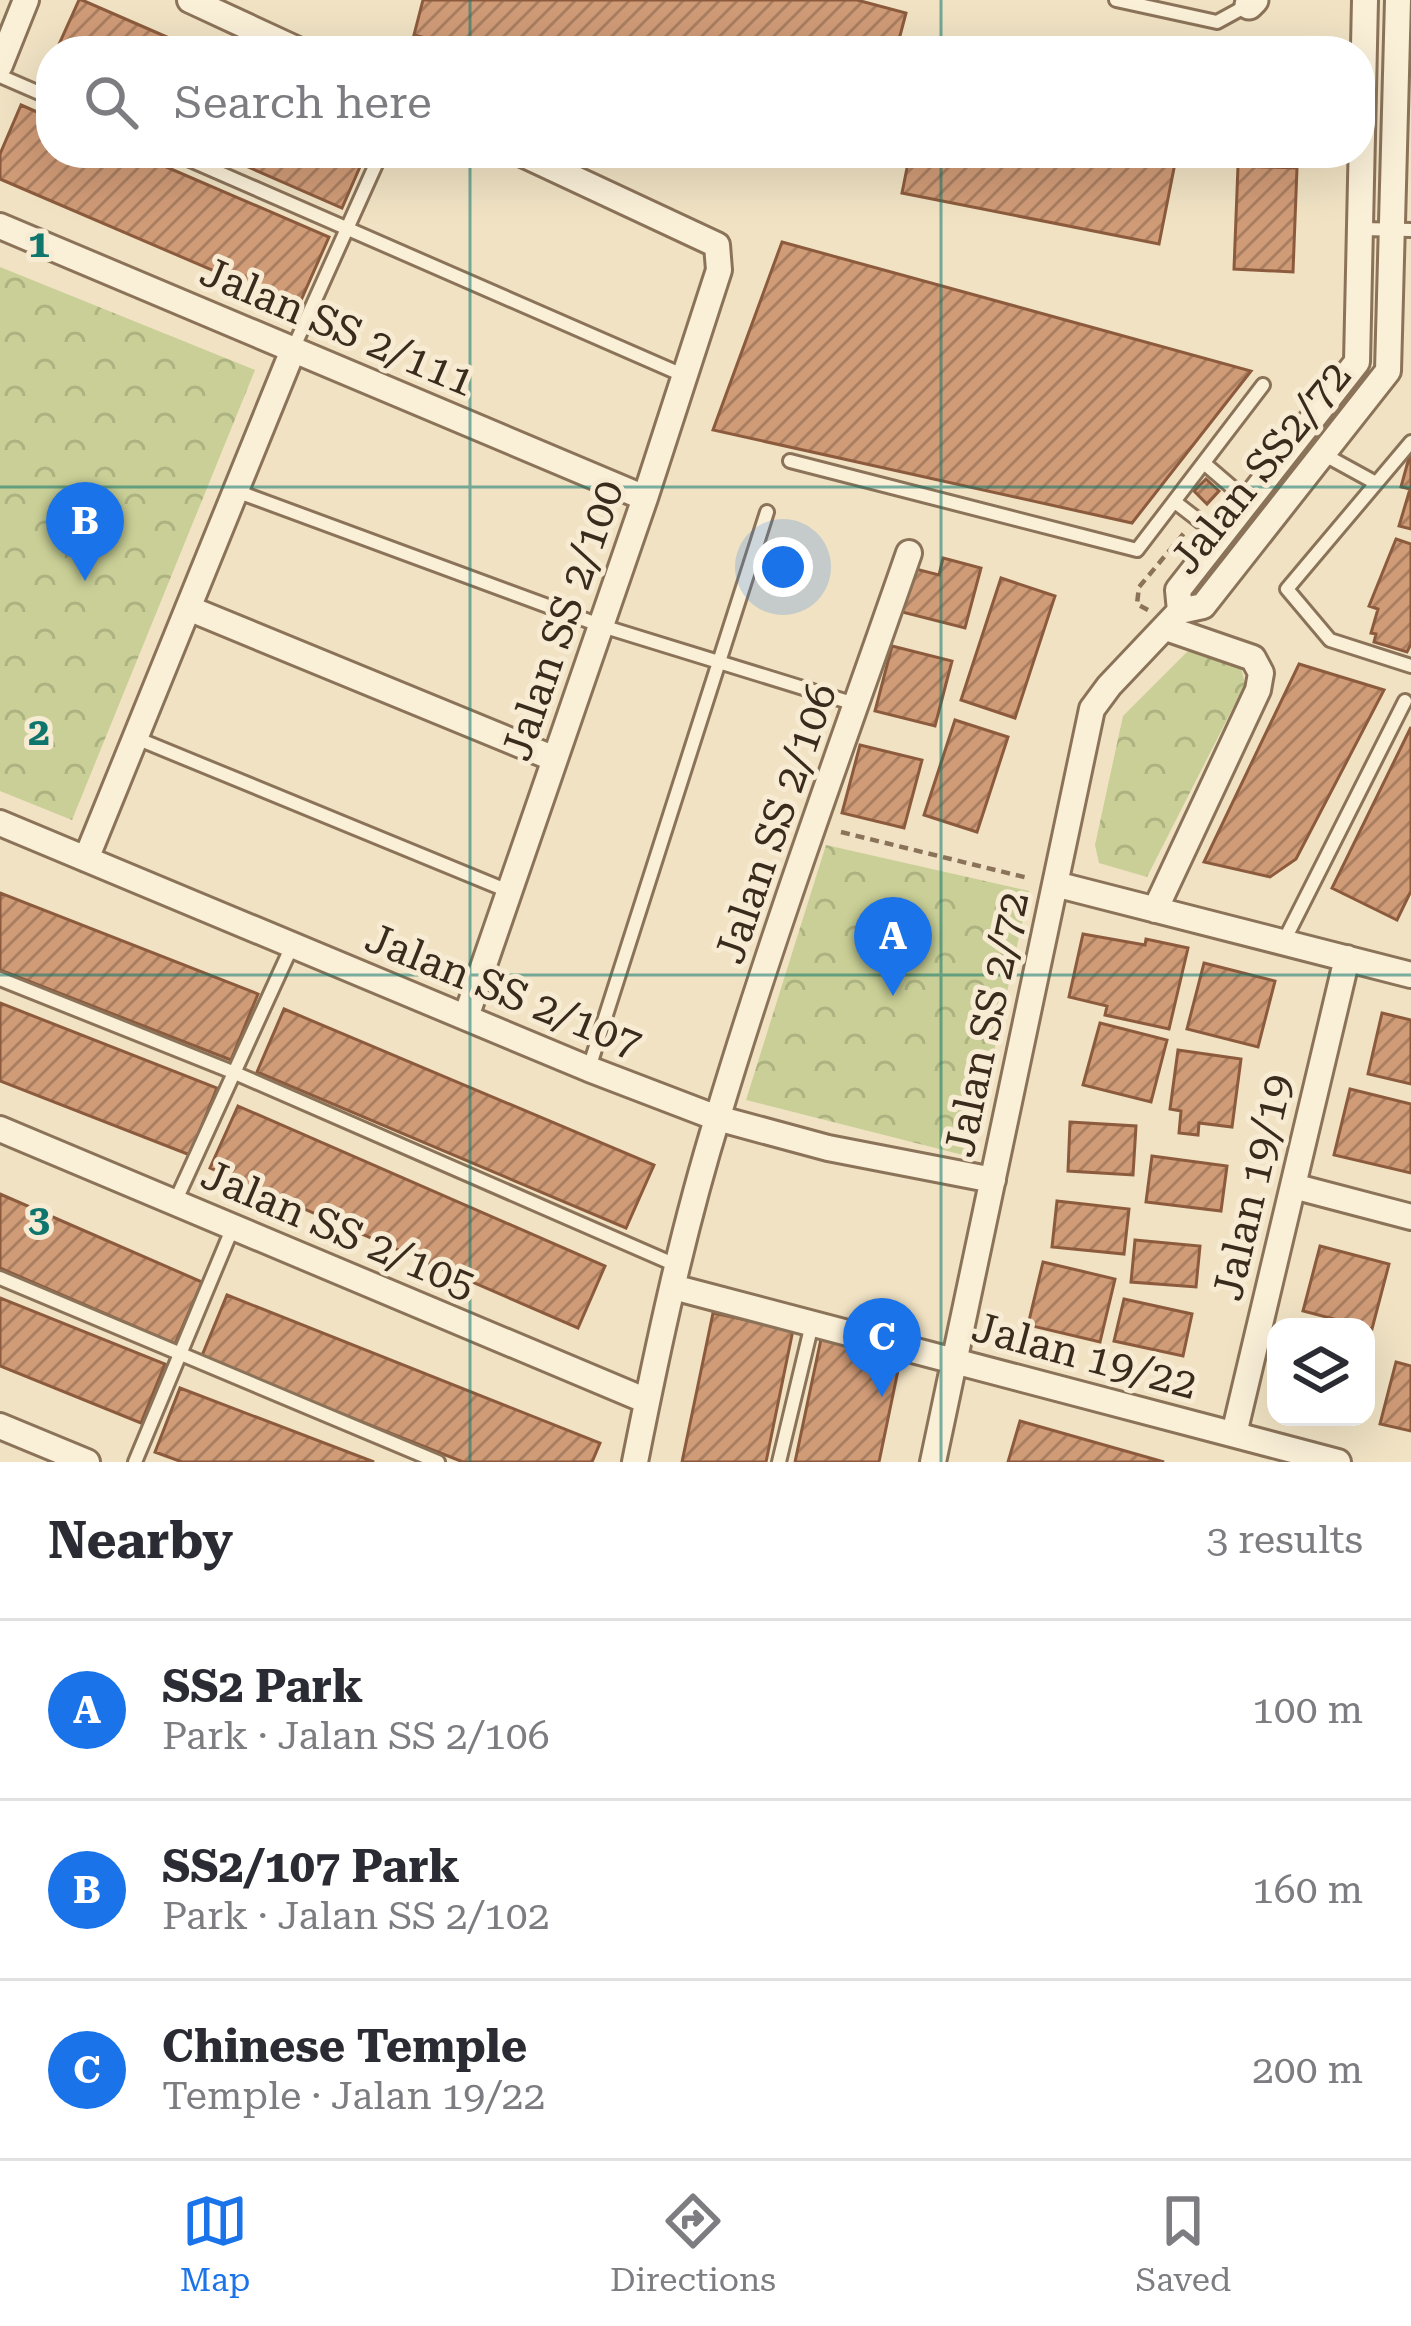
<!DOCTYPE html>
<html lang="en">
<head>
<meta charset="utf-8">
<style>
  :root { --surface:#fff; --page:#f2f2f3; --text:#2b2b33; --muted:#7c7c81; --line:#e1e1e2; --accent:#1a73e8 }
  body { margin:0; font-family:"Roboto Serif",serif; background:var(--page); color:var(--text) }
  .controls { position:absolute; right:36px; bottom:36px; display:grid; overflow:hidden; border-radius:24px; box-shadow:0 12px 48px #0002 }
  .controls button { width:108px; height:108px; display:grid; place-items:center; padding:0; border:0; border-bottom:3px solid var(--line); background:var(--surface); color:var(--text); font:60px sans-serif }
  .you { position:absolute; left:783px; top:567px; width:42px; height:42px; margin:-30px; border:9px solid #fff; border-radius:50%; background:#1a73e8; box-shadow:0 0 0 18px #1a73e833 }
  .badge { display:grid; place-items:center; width:78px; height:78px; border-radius:50%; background:var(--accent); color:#fff; font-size:39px; font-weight:700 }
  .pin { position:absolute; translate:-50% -99px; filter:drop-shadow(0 3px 6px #0008) }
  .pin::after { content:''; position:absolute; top:63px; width:42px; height:36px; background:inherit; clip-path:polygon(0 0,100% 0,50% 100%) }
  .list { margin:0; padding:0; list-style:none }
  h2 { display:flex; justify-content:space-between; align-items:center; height:156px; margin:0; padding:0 48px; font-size:51px }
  h2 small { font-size:39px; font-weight:400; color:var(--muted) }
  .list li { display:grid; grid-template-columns:78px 1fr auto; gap:36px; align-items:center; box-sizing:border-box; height:180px; padding:0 48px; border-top:3px solid var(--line) }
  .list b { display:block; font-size:45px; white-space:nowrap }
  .list p { margin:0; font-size:39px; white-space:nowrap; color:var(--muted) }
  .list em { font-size:39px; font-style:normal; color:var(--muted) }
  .icon { flex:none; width:66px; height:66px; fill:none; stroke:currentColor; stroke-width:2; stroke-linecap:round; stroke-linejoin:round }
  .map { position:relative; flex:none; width:1411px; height:1462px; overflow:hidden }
  .search { position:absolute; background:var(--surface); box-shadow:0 12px 48px #0002; left:36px; right:36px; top:36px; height:132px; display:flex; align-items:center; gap:30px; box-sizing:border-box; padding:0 42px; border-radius:48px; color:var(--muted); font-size:45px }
  .sheet { height:696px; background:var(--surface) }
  nav { display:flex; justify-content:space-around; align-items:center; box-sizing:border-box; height:168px; border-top:3px solid var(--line); background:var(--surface); font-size:33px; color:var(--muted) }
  nav a { display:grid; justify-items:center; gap:6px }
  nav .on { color:var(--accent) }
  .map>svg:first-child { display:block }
  .park { fill:url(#park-crowns) }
  .building { fill:url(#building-hatch); stroke:#8c5b3d; stroke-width:3 }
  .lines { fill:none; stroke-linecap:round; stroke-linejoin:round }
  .service-casing { stroke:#8b7359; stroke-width:18 }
  .minor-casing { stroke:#8b7359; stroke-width:30 }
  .tertiary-casing { stroke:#8b7359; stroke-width:33 }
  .path { stroke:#8b7359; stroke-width:4.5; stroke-dasharray:9 6; stroke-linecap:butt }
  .service { stroke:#faefd7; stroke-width:12 }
  .minor { stroke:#faefd7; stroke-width:24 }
  .tertiary { stroke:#faefd7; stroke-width:27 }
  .grid { fill:none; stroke:#0f766e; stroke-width:3; stroke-opacity:0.55 }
  .labels { text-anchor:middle; stroke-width:10; stroke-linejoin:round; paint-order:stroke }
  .street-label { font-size:42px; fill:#3a2b1d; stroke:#f7ecd3 }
  .grid-label { font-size:39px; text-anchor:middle; font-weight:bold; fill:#0f766e; stroke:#f7ecd3; stroke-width:10; stroke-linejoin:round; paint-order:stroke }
</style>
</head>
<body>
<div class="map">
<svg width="1411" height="1462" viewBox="0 0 1411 1462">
  <defs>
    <pattern id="park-crowns" width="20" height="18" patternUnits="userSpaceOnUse" patternTransform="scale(3)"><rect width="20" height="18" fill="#c9cf96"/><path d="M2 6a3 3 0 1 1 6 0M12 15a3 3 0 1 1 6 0" fill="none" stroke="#adb281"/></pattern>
    <pattern id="building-hatch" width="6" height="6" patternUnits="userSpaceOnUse" patternTransform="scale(3)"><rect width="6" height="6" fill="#d09b77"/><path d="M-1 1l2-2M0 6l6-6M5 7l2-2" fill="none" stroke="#aa7f61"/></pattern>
  </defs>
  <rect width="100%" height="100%" fill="#f0e2c3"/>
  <path class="park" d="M0,267l255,103 -183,450 -72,-29z
    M1189,650l52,17 4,17 -98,193 -48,-14 -4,-18 28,-129z
    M826,845l203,46 -58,266 -225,-57z"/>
  <path class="building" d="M79,0h3l117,51h-143z
    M423,0h434l49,13 -10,38h-421l-61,-16z
    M933,39l60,12h-62z
    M21,105l30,13v35h83l195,84 -31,70 -298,-128v-25z
    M216,153h150l-24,55z
    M910,153h267l-18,91 -257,-51z
    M1238,166l59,2 -4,104 -59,-3z
    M782,242l469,129 -119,152 -419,-93z
    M1410,454l1,1v74l-12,-3 11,-37 -9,-2z
    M1206,479l13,12 -12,13 -13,-13z
    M1396,539l15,5v100l-4,8 -33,-10 2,-8 -5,-1 7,-24 -9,-3z
    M943,558l38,10 -16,60 -63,-16 10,-44 27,7z
    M1001,578l54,18 -40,122 -54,-18z
    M892,646l60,15 -17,65 -60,-15z
    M1299,664l85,26 -88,169 -26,18 -66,-15z
    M955,720l53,17 -31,95 -53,-17z
    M1411,727v164l-14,29 -65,-32z
    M860,745l62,15 -18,68 -62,-15z
    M0,893l258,101 -27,66 -231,-90z
    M1083,934l62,11 1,-6 42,9 -19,81 -64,-14 2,-9 -38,-9z
    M1204,963l71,18 -17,66 -71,-18z
    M0,1003l217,85 -27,67 -190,-74z
    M284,1009l370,156 -28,63 -369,-156z
    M1382,1013l29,7v64l-43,-10z
    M1100,1023l67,17 -16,62 -68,-17z
    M1178,1050l63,9 -9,68 -33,-4 -1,12 -19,-2 2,-22 -11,-2z
    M1350,1089l61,15v69l-77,-18z
    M238,1106l367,160 -27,62 -368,-160z
    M1070,1122l66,4 -3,49 -65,-4z
    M1152,1156l75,10 -6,45 -75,-9z
    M0,1194l202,88 -27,62 -175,-76z
    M1057,1201l72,8 -5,45 -72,-7z
    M1135,1240l65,6 -4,41 -65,-5z
    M1320,1246l69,18 -17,65 -69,-18z
    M1043,1262l72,17 -15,63 -72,-17z
    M227,1295l373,148 -8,19h-129l-262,-104z
    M0,1298l165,66 -24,59 -141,-57z
    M1124,1299l68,15 -9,42 -69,-15z
    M713,1313l80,17 -27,132h-84z
    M821,1339l80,17 -22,106h-84z
    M1396,1362l15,4v65l-31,-7z
    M180,1388l194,74h-192l-27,-10z
    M1020,1421l144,41h-156z"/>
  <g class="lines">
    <g class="service-casing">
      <path id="service" d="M1116,0l101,22 31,-17
        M0,76l51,22
        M174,153l511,223
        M1360,229l51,1
        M293,349l88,-196
        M1411,442l-124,147 43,51 81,26
        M1323,454l51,28
        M790,461l347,89 126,-165
        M1205,464l43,37
        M236,491l366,135 253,78
        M1175,502l44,34
        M136,738l372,153
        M1284,941l121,-240
        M0,979l235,94 443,193
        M589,1068l178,-556
        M175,1202l117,-256
        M0,1278l438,184
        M135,1462l98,-235
        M779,1462l33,-138"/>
    </g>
    <g class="minor-casing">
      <path id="minor" d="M190,0l110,51
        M0,65l26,-65
        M0,226l645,272
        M188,608l367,151
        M1180,611l23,-5 185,-235 10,-371
        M0,823l589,246 128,49 111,30 165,32
        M86,859l207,-509
        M1055,884l356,91
        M1155,910l103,-220 3,-17 -8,-15 -87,-30
        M466,1017l179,-519 74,-228 -2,-25 -197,-92
        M0,1129l647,272
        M1293,1186l118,31
        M673,1287l665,175
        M0,1426l87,36
        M1234,1434l113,-476
        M635,1462c23,-116 48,-233 83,-346 57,-190 126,-376 191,-563
        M933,1462l159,-753 17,-23 71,-75 -2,-21 179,-228 8,-362"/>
    </g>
    <g class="tertiary-casing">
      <path id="tertiary" d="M1249,5l5,-5"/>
    </g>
    <path class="path" d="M1148,610l-11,-6 2,-17 46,-55
      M841,832l187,46"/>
    <use href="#service" class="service"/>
    <use href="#minor" class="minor"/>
    <use href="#tertiary" class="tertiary"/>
  </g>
  <path class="grid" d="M470,0v51M941,0v51M470,153v1309M941,153v1309M0,487h1411M0,975h1411"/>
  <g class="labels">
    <g class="street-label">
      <text transform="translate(338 326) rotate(23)" y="15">Jalan SS 2/111</text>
      <text transform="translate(1260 467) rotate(-51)" y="15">Jalan SS2/72</text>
      <text transform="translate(562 620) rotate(-71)" y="15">Jalan SS 2/100</text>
      <text transform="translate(775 823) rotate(-71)" y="15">Jalan SS 2/106</text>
      <text transform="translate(504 990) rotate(22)" y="15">Jalan SS 2/107</text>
      <text transform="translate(986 1024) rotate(-78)" y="15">Jalan SS 2/72</text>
      <text transform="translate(1252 1187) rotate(-77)" y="15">Jalan 19/19</text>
      <text transform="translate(339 1229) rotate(23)" y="15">Jalan SS 2/105</text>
      <text transform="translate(1085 1355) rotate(15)" y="15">Jalan 19/22</text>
    </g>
  </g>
  <g class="grid-label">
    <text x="39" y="257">1</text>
    <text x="39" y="745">2</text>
    <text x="39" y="1232">3</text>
  </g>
</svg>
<div class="controls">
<button><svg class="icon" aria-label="layers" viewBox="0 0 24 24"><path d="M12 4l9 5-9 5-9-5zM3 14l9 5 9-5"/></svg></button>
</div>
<div class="you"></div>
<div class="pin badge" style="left:893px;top:996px">A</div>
<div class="pin badge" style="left:85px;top:581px">B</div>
<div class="pin badge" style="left:882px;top:1397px">C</div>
<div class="search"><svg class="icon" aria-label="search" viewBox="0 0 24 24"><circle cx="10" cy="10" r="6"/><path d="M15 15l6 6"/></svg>Search here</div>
</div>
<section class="sheet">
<h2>Nearby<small>3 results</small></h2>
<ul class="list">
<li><span class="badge">A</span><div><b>SS2 Park</b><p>Park · Jalan SS 2/106</p></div><em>100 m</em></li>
<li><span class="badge">B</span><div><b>SS2/107 Park</b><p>Park · Jalan SS 2/102</p></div><em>160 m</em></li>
<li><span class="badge">C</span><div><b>Chinese Temple</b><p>Temple · Jalan 19/22</p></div><em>200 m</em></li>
</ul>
</section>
<nav>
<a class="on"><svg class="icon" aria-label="map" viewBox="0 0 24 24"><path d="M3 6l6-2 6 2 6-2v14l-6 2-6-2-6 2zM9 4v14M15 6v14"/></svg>Map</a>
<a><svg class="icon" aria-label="directions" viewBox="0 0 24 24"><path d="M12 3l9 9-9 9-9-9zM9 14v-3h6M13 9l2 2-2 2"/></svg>Directions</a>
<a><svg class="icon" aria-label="saved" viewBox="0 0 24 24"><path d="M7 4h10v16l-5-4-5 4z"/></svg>Saved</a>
</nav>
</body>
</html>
